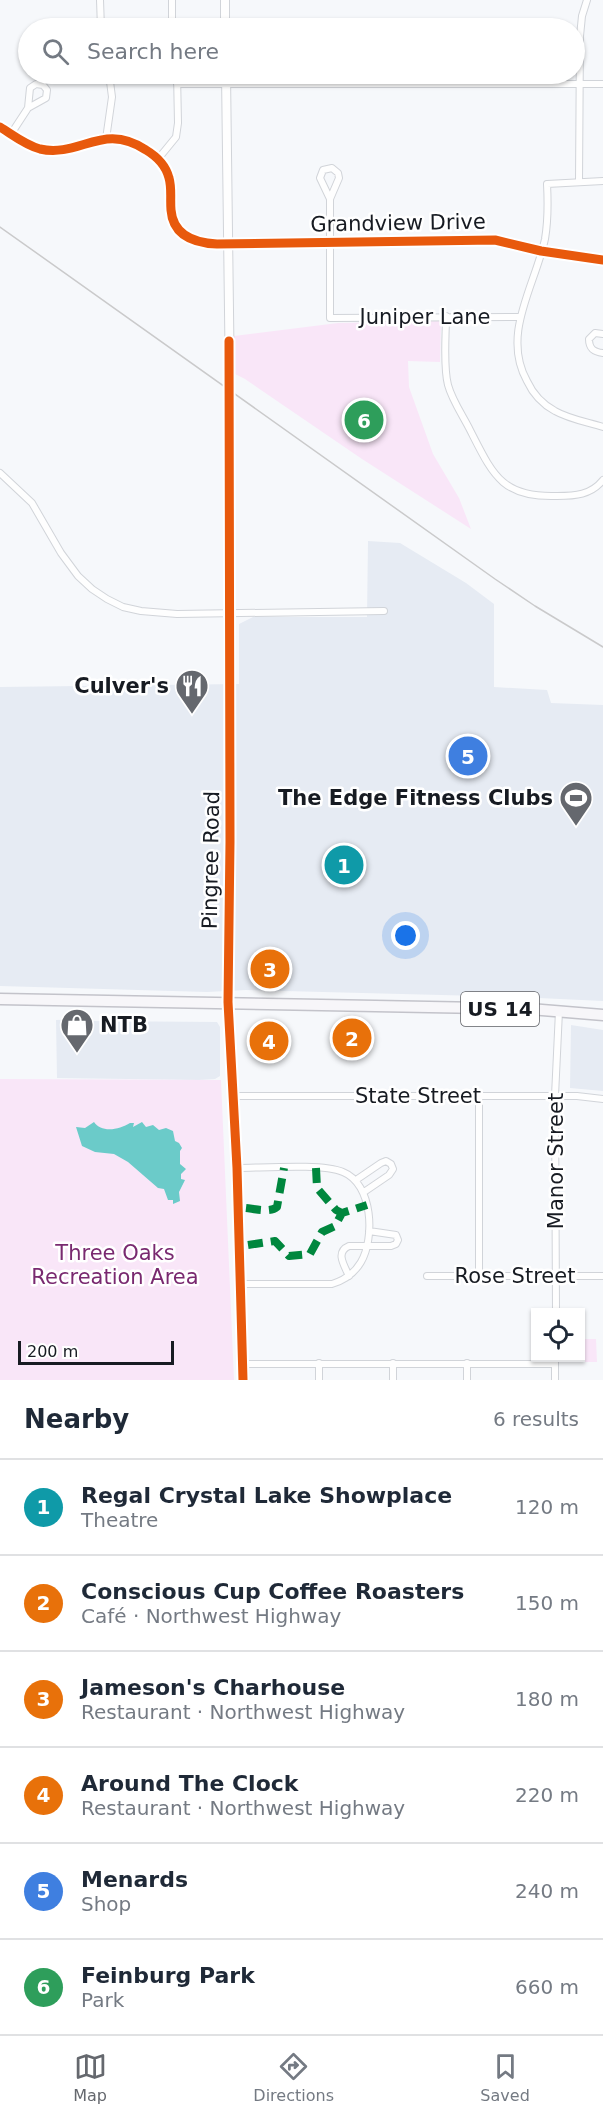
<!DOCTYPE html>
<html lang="en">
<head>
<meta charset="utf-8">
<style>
  :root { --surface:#fff; --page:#f2f2f3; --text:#1f2937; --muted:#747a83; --line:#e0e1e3; --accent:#65686e }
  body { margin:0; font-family:"DejaVu Sans",sans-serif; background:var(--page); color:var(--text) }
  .controls { position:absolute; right:18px; bottom:18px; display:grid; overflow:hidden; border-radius:0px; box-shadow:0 2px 4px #0004 }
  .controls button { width:54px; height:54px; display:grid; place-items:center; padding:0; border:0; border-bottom:2px solid var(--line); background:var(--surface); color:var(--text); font:30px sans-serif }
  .scale { position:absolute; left:18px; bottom:15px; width:156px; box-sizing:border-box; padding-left:6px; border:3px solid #171b22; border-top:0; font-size:16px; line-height:21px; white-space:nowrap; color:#171b22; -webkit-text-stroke:4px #fff; paint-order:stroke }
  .you { position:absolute; left:406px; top:936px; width:21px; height:21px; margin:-15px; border:4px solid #fff; border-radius:50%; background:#1a73e8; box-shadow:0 0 0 9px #1a73e833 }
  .badge { display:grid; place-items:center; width:39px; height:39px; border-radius:50%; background:var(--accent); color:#fff; font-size:20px; font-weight:700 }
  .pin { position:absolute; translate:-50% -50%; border:3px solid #fff; box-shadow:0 2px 6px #0006 }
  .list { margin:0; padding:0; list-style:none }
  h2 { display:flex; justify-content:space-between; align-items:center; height:78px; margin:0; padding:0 24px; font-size:26px }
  h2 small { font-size:20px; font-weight:400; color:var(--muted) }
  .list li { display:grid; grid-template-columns:39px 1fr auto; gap:18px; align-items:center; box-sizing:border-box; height:96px; padding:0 24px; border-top:2px solid var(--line) }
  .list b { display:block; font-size:22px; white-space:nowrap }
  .list p { margin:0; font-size:20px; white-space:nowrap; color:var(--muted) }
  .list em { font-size:20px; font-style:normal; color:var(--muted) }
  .icon { flex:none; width:33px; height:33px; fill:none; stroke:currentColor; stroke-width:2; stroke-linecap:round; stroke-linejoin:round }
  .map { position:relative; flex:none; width:603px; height:1380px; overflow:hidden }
  .search { position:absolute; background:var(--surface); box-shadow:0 2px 4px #0004; left:18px; right:18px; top:18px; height:66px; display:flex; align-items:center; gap:15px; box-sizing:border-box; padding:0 21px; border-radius:33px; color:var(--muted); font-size:22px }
  .sheet { height:654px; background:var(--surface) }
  nav { display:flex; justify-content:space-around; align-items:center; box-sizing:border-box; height:84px; border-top:2px solid var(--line); background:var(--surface); font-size:16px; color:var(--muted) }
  nav a { display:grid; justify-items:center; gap:3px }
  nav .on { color:var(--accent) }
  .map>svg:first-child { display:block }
  .built { fill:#e6ebf3 }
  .green { fill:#f9e6f8 }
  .water { fill:#6bcbc9 }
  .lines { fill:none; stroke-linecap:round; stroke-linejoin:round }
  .minor-casing { stroke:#d1d4d9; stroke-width:8 }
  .tertiary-casing { stroke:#d1d4d9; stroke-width:10 }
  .primary-casing { stroke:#c3c3ca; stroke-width:13 }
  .minor { stroke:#fefefe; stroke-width:6 }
  .tertiary { stroke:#fefefe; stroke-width:8 }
  .primary { stroke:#f7f6f9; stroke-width:10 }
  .rail { stroke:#cacacb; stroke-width:1.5 }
  .quiet { stroke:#00873e; stroke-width:8; stroke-dasharray:15 8; stroke-linecap:butt }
  .cycleway-casing { stroke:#fff; stroke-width:13 }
  .cycleway { stroke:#e8590c; stroke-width:9 }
  .labels { text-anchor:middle; stroke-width:5; stroke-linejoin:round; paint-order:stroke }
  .shield { fill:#fff; stroke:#5d5f64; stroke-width:1.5 }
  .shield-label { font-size:20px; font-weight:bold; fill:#171b22 }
  .street-label { font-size:21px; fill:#171b22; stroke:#fff }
  .poi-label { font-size:21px; font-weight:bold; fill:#171b22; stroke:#fff; text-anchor:end }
  .park-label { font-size:21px; fill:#792970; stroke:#fff }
</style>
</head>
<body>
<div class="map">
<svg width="603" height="1380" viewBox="0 0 603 1380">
  <rect width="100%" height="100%" fill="#f6f8fb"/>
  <path class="built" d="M368,541l32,2 66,40 28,21v83l53,3 4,13 52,2v296l-86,-4 -271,-7 -39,2 -207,-6v-299l239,-3v-60l14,-7h114z
    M82,1019l8,2 127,1 3,5v49l-5,3 -16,1 -142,-2 -1,-58z
    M571,1025l32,5v61l-33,-3z"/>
  <path class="green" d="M441,321l-1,41 -32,-1 1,26 24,67 26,44 12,31 -109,-70 -117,-80 -10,-5 -1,-38 104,-13z
    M0,1079l221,1 13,300h-234z
    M581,1339h15l1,23h-20v-4h3z"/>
  <path class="water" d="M94,1122c7,11 25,8 36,1h4l-1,4 9,-5 4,5 7,-2 6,5 7,-2 7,3 2,10 4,2 3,5 -2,3v13l6,5 -5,5v5l4,1 -6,12 1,9 -7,3v-4h-5l-4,-11 -6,-1 -30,-26 -14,-8 -19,-2 -13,-6 -6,-19 9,1z"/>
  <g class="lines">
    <g class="minor-casing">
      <path id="minor" d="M100,0l1,28
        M172,0v28
        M177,84h426
        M0,127c13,8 25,18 40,22 40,9 63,-28 106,1 10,6 20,16 23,28 3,10 1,21 2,32 2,26 24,33 46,34l278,-4 46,11 62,9
        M11,134l17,-26 2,-20 6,-4 7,1 4,5 -1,8 -18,10
        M106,139l6,-42 -3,-23
        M158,159l18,-22 2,-14 -1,-49
        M579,181l1,-145 2,-20 5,-16
        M603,181l-56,3c1,18 1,37 -2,55 -10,47 -44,95 -18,142 6,13 15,23 28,30 14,8 32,11 48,16
        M330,199l-10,-21 3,-8 9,-2 6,5 1,5 -9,21v119l190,-1
        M446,316c0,19 -3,50 2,69 4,15 15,31 22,45 23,45 32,68 87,66 18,0 34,-1 46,-16
        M603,334l-8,-1 -6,6c0,10 5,13 14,14
        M0,473l32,30 29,50 17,23 14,13 15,10 16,8 18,4 36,3 207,-3
        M479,1095v182
        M232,1096h345l26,3
        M237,1168c25,0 85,-5 106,4 30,12 32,66 18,90 -7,12 -16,18 -29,22h-93
        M356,1180l25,-17 5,-2 5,3 2,5 -4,6 -25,17
        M349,1276c-5,-11 -14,-24 0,-30h42l5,-2 2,-4 -2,-5 -27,-4
        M427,1276h176
        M556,1312l-1,-216 4,-85
        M319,1363v17
        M393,1363v17
        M467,1363v17
        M242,1364h313
        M555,1380v-22"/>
    </g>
    <g class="tertiary-casing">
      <path id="tertiary" d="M225,0v28
        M226,74l4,316 -2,222 2,230 -2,160 9,166 6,212"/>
    </g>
    <g class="primary-casing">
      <path id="primary" d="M0,999l530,10 73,6"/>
    </g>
    <use href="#minor" class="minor"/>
    <use href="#tertiary" class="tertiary"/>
    <use href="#primary" class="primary"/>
    <path class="rail" d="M0,227l495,352 40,27 68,41"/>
    <path class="quiet" d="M316,1168l1,20 19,22 6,3
      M246,1208c9,1 24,5 31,-1l7,-39
      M248,1245l27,-4 14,15 21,-2 12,-22 13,-6 7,-13 25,-8"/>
    <g class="cycleway-casing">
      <path id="cycleway" d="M0,127c13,8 25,18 40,22 40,9 63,-28 106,1 10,6 20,16 23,28 3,10 1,21 2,32 2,26 24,33 46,34l278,-4 46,11 62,9
        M229,341l1,501 -2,160 9,166 6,212"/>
    </g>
    <use href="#cycleway" class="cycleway"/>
  </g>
  <defs>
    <g id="restaurant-pin" transform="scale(1.725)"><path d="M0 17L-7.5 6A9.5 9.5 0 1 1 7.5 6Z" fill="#65686e" stroke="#fff"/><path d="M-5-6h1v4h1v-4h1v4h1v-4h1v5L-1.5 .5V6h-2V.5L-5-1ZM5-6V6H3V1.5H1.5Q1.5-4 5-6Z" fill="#fff"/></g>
    <g id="stadium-pin" transform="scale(1.725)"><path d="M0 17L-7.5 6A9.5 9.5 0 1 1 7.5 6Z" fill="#65686e" stroke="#fff"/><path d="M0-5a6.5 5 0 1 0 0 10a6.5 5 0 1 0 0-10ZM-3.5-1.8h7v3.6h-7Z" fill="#fff"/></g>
    <g id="shop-pin" transform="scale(1.725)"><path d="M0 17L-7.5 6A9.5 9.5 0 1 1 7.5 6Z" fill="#65686e" stroke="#fff"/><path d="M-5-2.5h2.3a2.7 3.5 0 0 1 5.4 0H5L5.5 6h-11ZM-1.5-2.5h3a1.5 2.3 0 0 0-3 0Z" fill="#fff"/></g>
  </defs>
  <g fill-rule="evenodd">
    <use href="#restaurant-pin" x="192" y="686"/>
    <use href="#stadium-pin" x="576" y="798"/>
    <use href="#shop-pin" x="77" y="1025"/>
  </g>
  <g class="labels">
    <rect class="shield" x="461" y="992" width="78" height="34" rx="4.5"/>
    <g class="shield-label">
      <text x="500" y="1016">US 14</text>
    </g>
    <g class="street-label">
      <text transform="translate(398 223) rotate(-1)" y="7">Grandview Drive</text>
      <text x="425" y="324">Juniper Lane</text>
      <text transform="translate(211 860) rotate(-89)" y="7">Pingree Road</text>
      <text x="418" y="1103">State Street</text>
      <text transform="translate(556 1161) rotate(-90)" y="7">Manor Street</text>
      <text x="515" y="1283">Rose Street</text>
    </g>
    <g class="poi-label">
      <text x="169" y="693">Culver's</text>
      <text x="553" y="805">The Edge Fitness Clubs</text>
      <text x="100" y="1032" text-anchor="start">NTB</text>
    </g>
    <g class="park-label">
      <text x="115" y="1260">Three Oaks<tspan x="115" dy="24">Recreation Area</tspan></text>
    </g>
  </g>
</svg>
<div class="controls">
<button><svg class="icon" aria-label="locate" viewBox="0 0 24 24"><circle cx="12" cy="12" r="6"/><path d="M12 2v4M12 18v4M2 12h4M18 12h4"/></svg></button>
</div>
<div class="scale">200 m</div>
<div class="you"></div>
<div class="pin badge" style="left:344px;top:865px;background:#0f9aa8">1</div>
<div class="pin badge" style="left:352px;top:1038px;background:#e8710a">2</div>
<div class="pin badge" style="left:270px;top:969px;background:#e8710a">3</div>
<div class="pin badge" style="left:269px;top:1041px;background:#e8710a">4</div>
<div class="pin badge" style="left:468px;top:756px;background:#3f7fe0">5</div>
<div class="pin badge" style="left:364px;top:420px;background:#2e9e5b">6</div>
<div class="search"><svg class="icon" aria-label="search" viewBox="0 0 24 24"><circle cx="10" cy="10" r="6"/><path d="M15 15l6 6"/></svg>Search here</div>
</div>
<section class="sheet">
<h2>Nearby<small>6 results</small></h2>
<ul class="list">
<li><span class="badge" style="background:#0f9aa8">1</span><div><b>Regal Crystal Lake Showplace</b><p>Theatre</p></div><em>120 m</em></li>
<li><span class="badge" style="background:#e8710a">2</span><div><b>Conscious Cup Coffee Roasters</b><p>Café · Northwest Highway</p></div><em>150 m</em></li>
<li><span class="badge" style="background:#e8710a">3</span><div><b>Jameson's Charhouse</b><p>Restaurant · Northwest Highway</p></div><em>180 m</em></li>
<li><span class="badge" style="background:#e8710a">4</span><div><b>Around The Clock</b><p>Restaurant · Northwest Highway</p></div><em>220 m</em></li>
<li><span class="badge" style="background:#3f7fe0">5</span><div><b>Menards</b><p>Shop</p></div><em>240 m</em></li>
<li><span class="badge" style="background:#2e9e5b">6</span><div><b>Feinburg Park</b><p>Park</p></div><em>660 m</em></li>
</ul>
</section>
<nav>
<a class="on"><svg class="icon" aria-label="map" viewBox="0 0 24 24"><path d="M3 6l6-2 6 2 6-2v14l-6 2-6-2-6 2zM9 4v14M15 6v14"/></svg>Map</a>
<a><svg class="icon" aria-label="directions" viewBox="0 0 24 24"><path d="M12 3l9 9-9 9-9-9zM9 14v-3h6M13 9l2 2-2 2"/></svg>Directions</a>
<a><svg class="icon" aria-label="saved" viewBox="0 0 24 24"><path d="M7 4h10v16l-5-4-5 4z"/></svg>Saved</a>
</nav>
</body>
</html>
